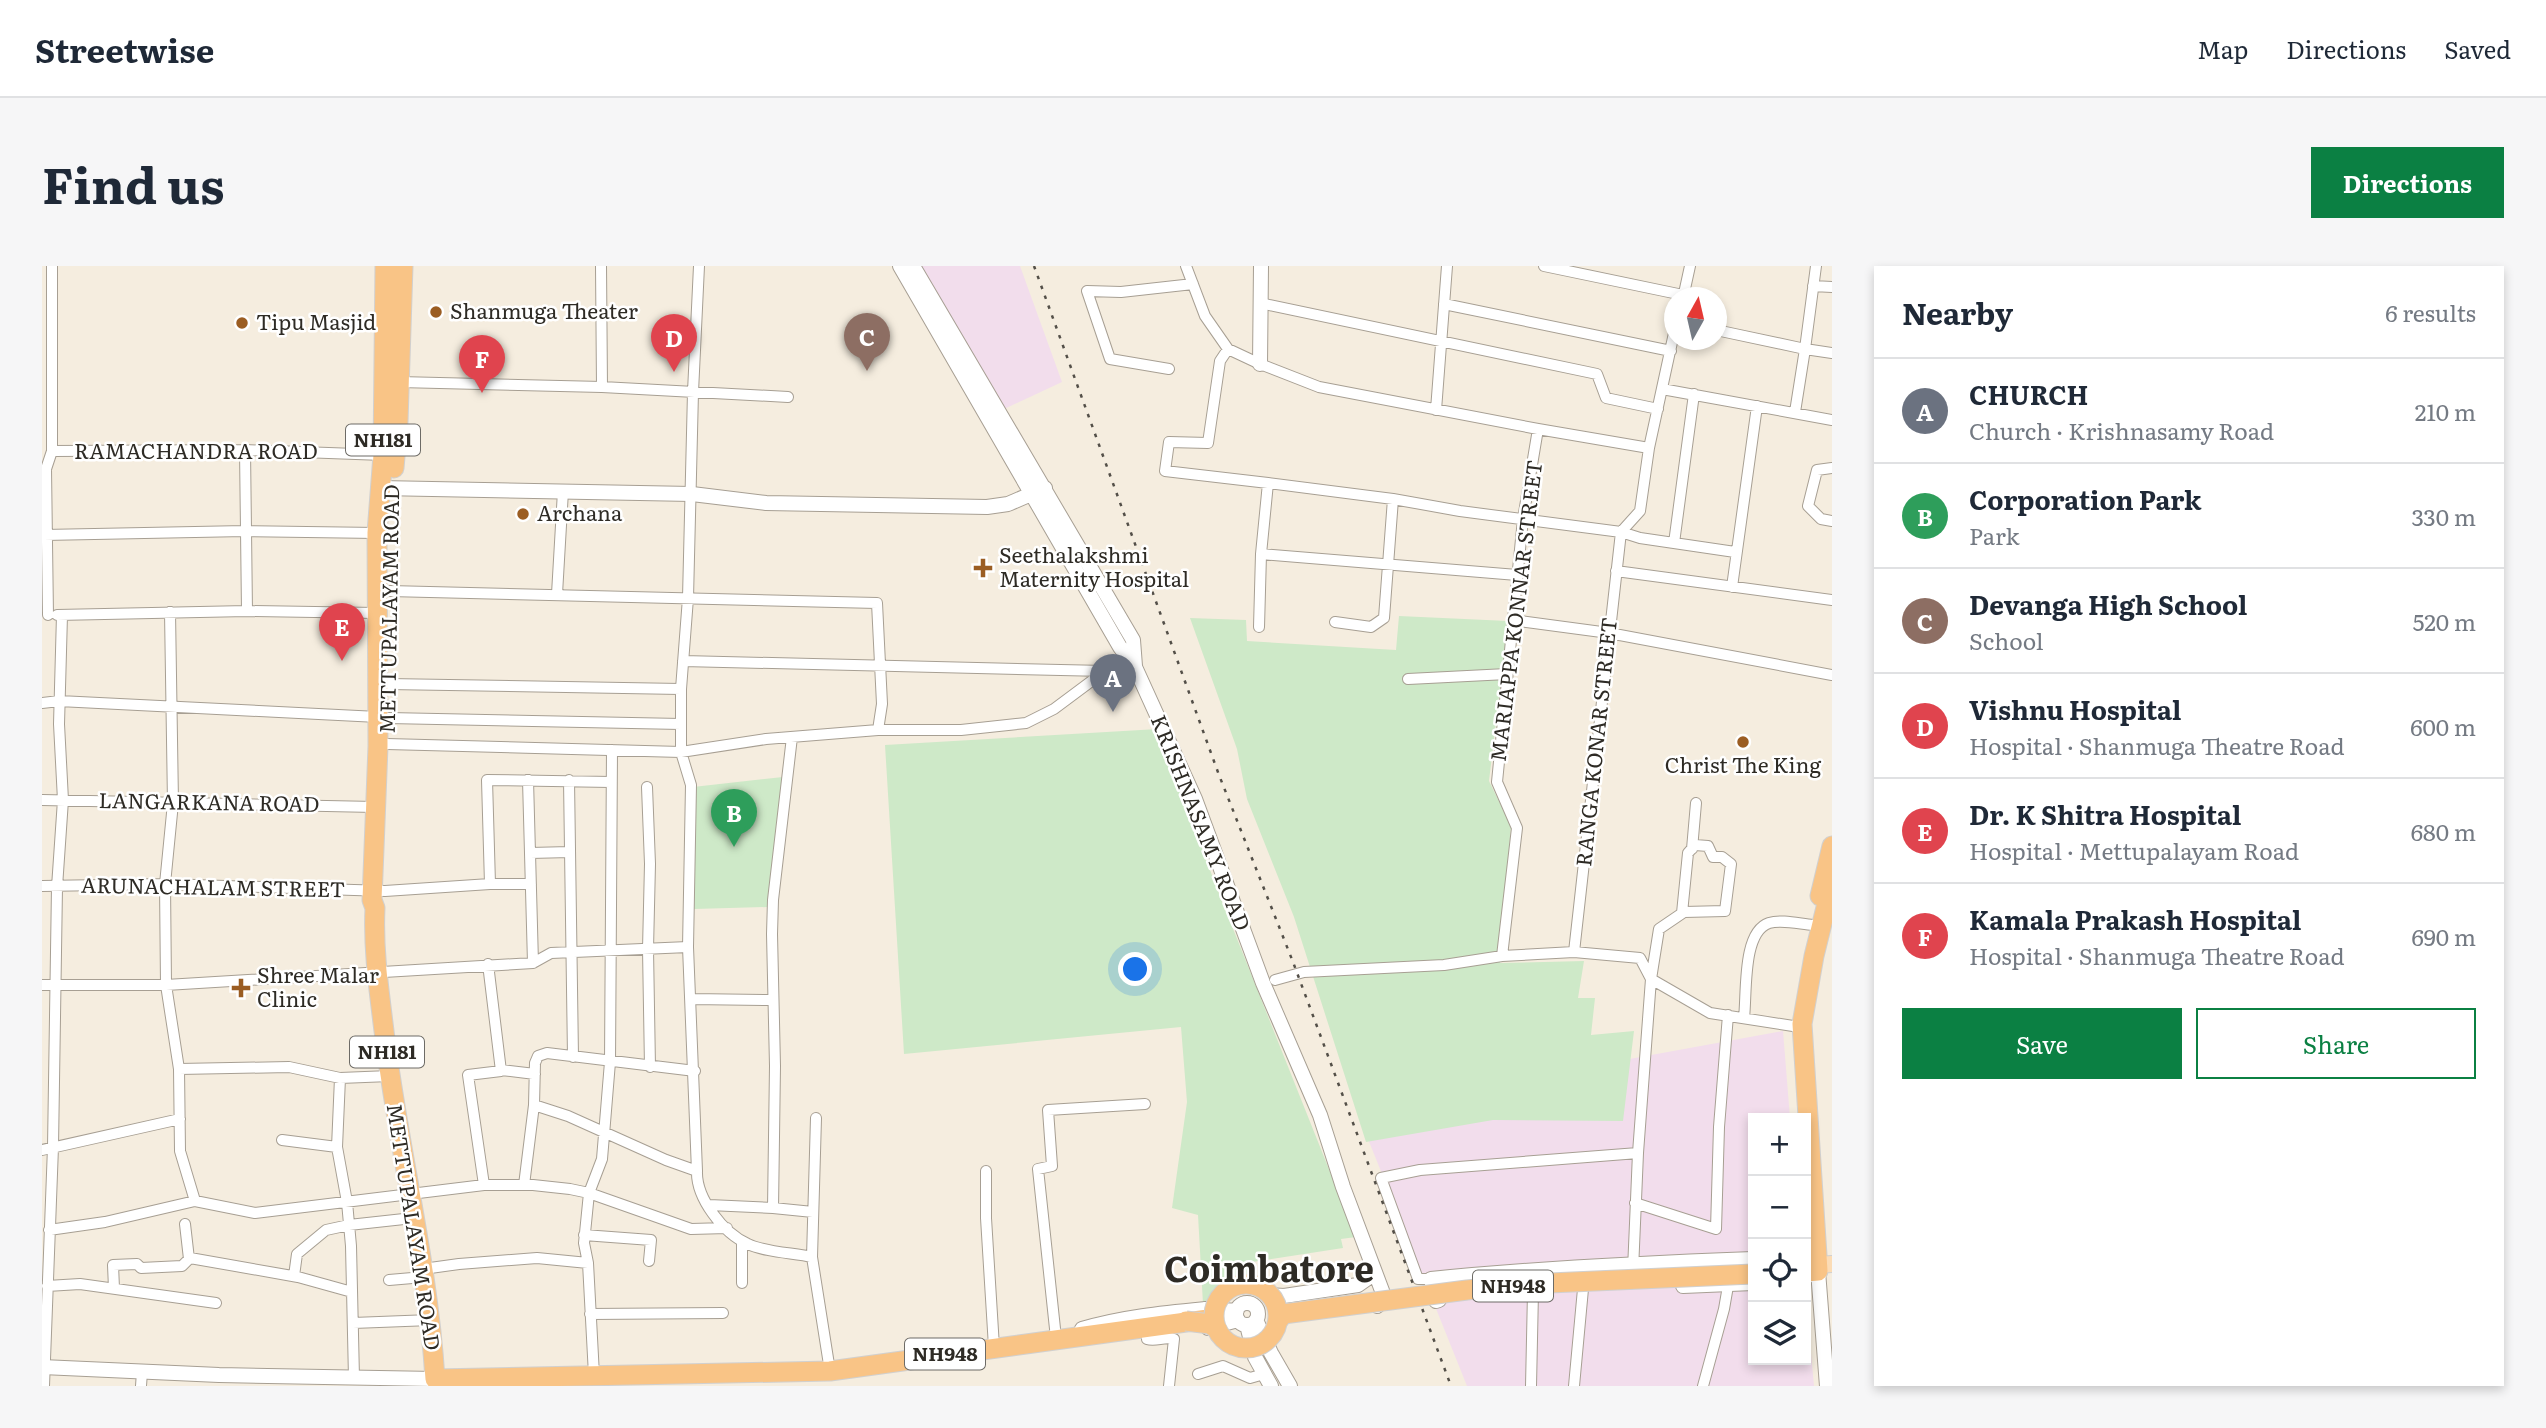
<!DOCTYPE html>
<html lang="en">
<head>
<meta charset="utf-8">
<style>
  :root { --surface:#fff; --page:#f6f6f7; --text:#1f2937; --muted:#747a83; --line:#e0e1e3; --accent:#0b8043 }
  body { margin:0; font-family:Literata,serif; background:var(--page); color:var(--text) }
  .controls { position:absolute; right:21px; bottom:21px; display:grid; overflow:hidden; border-radius:0px; box-shadow:0 4px 10px #0003 }
  .controls button { width:63px; height:63px; display:grid; place-items:center; padding:0; border:0; border-bottom:2px solid var(--line); background:var(--surface); color:var(--text); font:35px sans-serif }
  .compass { position:absolute; left:1622px; top:21px; width:63px; height:63px; border-radius:50%; background:var(--surface); box-shadow:0 4px 10px #0003; rotate:8deg }
  .you { position:absolute; left:1094px; top:704px; width:24px; height:24px; margin:-18px; border:5px solid #fff; border-radius:50%; background:#1a73e8; box-shadow:0 0 0 10px #1a73e833 }
  .badge { display:grid; place-items:center; width:46px; height:46px; border-radius:50%; background:var(--accent); color:#fff; font-size:23px; font-weight:700 }
  .pin { position:absolute; translate:-50% -58px; filter:drop-shadow(0 2px 4px #0008) }
  .pin::after { content:''; position:absolute; top:37px; width:24px; height:21px; background:inherit; clip-path:polygon(0 0,100% 0,50% 100%) }
  .list { margin:0; padding:0; list-style:none }
  h2 { display:flex; justify-content:space-between; align-items:center; height:91px; margin:0; padding:0 28px; font-size:30px }
  h2 small { font-size:23px; font-weight:400; color:var(--muted) }
  .list li { display:grid; grid-template-columns:46px 1fr auto; gap:21px; align-items:center; box-sizing:border-box; height:105px; padding:0 28px; border-top:2px solid var(--line) }
  .list b { display:block; font-size:26px; white-space:nowrap }
  .list p { margin:0; font-size:23px; white-space:nowrap; color:var(--muted) }
  .list em { font-size:23px; font-style:normal; color:var(--muted) }
  .actions { display:flex; gap:14px; padding:21px 28px }
  .actions a { flex:1; padding:16px 0; border:2px solid var(--accent); border-radius:0px; text-align:center; font-size:24px; color:var(--accent) }
  .actions .main { background:var(--accent); color:#fff }
  .icon { flex:none; width:38px; height:38px; fill:none; stroke:currentColor; stroke-width:2; stroke-linecap:round; stroke-linejoin:round }
  .map { position:relative; flex:none; width:1790px; height:1120px; overflow:hidden; border-radius:0px }
  header { display:flex; align-items:center; gap:42px; box-sizing:border-box; height:98px; padding:0 35px; background:var(--surface); border-bottom:2px solid var(--line) }
  header strong { font-size:33px }
  nav { display:flex; gap:38px; margin-inline-start:auto; font-size:24px }
  .intro { display:flex; align-items:center; justify-content:space-between; box-sizing:border-box; height:168px; padding:0 42px }
  h1 { margin:0; font-size:49px }
  .button { padding:18px 32px; border-radius:0px; background:var(--accent); color:#fff; font-size:24px; font-weight:700 }
  main { display:flex; gap:42px; padding:0 42px }
  aside { flex:1; background:var(--surface); border-radius:0px; box-shadow:0 4px 10px #0003 }
  .map>svg:first-child { display:block }
  .commercial { fill:#f2ddec }
  .green { fill:#cee9c8 }
  .lines { fill:none; stroke-linecap:round; stroke-linejoin:round }
  .street-casing { stroke:#a79f93; stroke-width:12 }
  .secondary-casing { stroke:#a79f93; stroke-width:16 }
  .primary-casing { stroke:#d1d0cf; stroke-width:18 }
  .highway-casing { stroke:#d1d0cf; stroke-width:21 }
  .street { stroke:#fff; stroke-width:10 }
  .secondary { stroke:#fff; stroke-width:14 }
  .primary { stroke:#fbdcb6; stroke-width:16 }
  .highway { stroke:#f9c486; stroke-width:19 }
  .rail { stroke:#534f48; stroke-width:2.5; stroke-dasharray:3.5 7; stroke-linecap:butt }
  .highway-bridge-casing { stroke:#d1d0cf; stroke-width:21; stroke-linecap:butt }
  .highway-bridge { stroke:#f9c486; stroke-width:19 }
  .poi-dot { fill:#9b5d22; stroke:#fff; stroke-width:2.5 }
  .labels { text-anchor:middle; stroke-width:5; stroke-linejoin:round; paint-order:stroke }
  .shield { fill:#fff; stroke:#6d6b66; stroke-width:2 }
  .shield-label { font-size:19px; font-weight:bold; fill:#2e2b25 }
  .poi-label { font-size:21px; fill:#2e2b25; stroke:#fff; text-anchor:start }
  .street-label { font-size:21px; fill:#2e2b25; stroke:#fff }
  .town-label { font-size:35px; font-weight:bold; fill:#2e2b25; stroke:#fff }
</style>
</head>
<body>
<header>
<strong>Streetwise</strong>
<nav><a>Map</a><a>Directions</a><a>Saved</a></nav>
</header>
<div class="intro"><h1>Find us</h1><a class="button">Directions</a></div>
<main>
<div class="map">
<svg width="1790" height="1120" viewBox="0 0 1790 1120">
  <rect width="100%" height="100%" fill="#f5eddf"/>
  <path class="commercial" d="M876,0h102l42,116 -58,27z
    M1741,765l7,87h-37v242h53v-62l8,88h-347l-111,-277z"/>
  <path class="green" d="M1357,350l109,5 -19,160 22,45 -11,137 84,-2 -6,37h17l-4,37 43,-4 -11,90 -130,-1 -127,22 -72,-225 -47,-118 -10,-50 -47,-131 56,2 1,21 149,9z
    M1116,463l58,157 140,351 -15,2 2,9 -91,14 2,12 -29,8 -22,22 -5,-89 -26,-7 15,-106 -6,-75 -277,27 -19,-309z
    M741,511l-15,130 -74,2 -1,-122z"/>
  <g class="lines">
    <g class="street-casing">
      <path id="street" d="M559,0l1,121
        M1144,0l19,50 23,33 32,15 59,23 219,42 111,19
        M1502,0l139,29
        M1771,20l19,1
        M1641,32l7,-32
        M1218,37l337,71 9,24 52,11
        M1402,38l227,47
        M1674,64l89,19 11,-83
        M1186,83l-8,12 -12,82 -39,-1 -4,29 103,12 125,16 67,12 161,21 19,6 95,14
        M1127,103l-59,-10 -23,-68 34,1 72,-8
        M357,116l203,5 186,10
        M1620,123l170,31
        M1394,144l11,-144
        M1753,146l10,-63 27,4
        M203,184l2,161
        M10,185l193,-1 138,5
        M1790,202l-15,2 -9,36 13,13 11,2
        M1579,266l19,-21 9,-63 25,-115
        M2,269l201,-4 132,2
        M1632,277l20,-149
        M1219,288l256,21
        M1574,305l216,29
        M1690,321l25,-181
        M347,325l488,12 5,101 -4,26
        M515,328l6,-103
        M128,346l3,191 -8,81 1,101 13,84 1,82 15,50
        M6,349l-2,-146 6,-18v-185
        M15,349l190,-4 129,2
        M1470,354l97,13 223,42
        M1293,356l36,5 13,-9 9,-119
        M1217,361l2,-73 7,-71
        M641,395l422,10 30,-4
        M1366,413l99,-5
        M346,418l293,5
        M0,437l17,-2 319,16
        M346,452l293,6
        M750,471l-19,163 -1,34 3,132 -2,142 40,4
        M345,478l294,8 85,-13 112,-9h83l65,-7 28,-14 51,-38
        M486,514l5,183
        M527,514l4,277
        M605,521l3,77 -2,85 2,118
        M0,534l333,7
        M1650,583l4,-46
        M488,587l40,-1
        M448,618l-3,-104 124,2
        M0,620l123,-2 220,7 105,-7h41
        M1532,686l47,-420
        M1460,690l15,-128 -20,-46 26,-263 15,-90
        M1609,713l59,34 83,13
        M1233,714l29,-8 140,-7 58,-9 72,-4 66,6 11,21
        M0,719h124l367,-22 18,-10 137,-6
        M649,733l81,1
        M1702,752c3,-25 -2,-86 25,-95 13,-4 31,1 44,2
        M137,803l110,-2 51,11 50,-2
        M459,804l34,4
        M492,839l34,11 98,44 31,11c-1,27 26,62 51,73 16,8 46,9 64,13
        M774,852l-4,139 18,114
        M240,874l55,7 3,-69
        M295,881l10,55 4,44 3,132
        M0,884l138,-31
        M655,905l-9,-224 3,-162 -10,-33v-63l7,-91 5,-206 6,-126
        M944,905v47l8,129
        M442,919l-16,-110 33,-4 -13,-107
        M482,919l10,-80 1,-42 3,-7 9,-3 148,18
        M1593,937l81,26 3,-102 9,-112
        M667,939l64,3
        M143,958l4,35
        M7,964l56,-8 90,-21 60,12 229,-28h49l37,4 19,4 102,36 36,-1
        M542,969l67,5 -2,21
        M700,975v42
        M381,1003l36,-5 78,-6 51,5
        M1591,1004l5,-117 13,-174 8,-50 25,-17 41,-1 6,-47 -9,-7h-9l-5,-11 -13,-1 -7,8 -6,60
        M252,1010l3,-22 29,-24 23,-5 64,-7
        M1389,1013h-13l-37,-101 39,-8 218,-17
        M347,1014l35,-3
        M5,1020l33,-2 136,19
        M72,1022l-1,-23 24,-1 4,4 41,-2 8,-8 108,19 54,15
        M548,1048l133,-1
        M311,1057l78,-3
        M1105,1069v4c9,3 17,-3 27,0l-5,47
        M1014,1072l-18,-169 14,-3 -4,-56 97,-6
        M1156,1108l25,-8 27,12 14,-4
        M552,1109l-6,-112 -4,-20 5,-50 13,-34 8,-97 2,-312
        M2,1120l9,-239 4,-260 6,-87 -4,-76 3,-109
        M99,1120l1,-14
        M1489,1120l2,-94
        M1532,1120l9,-97
        M1661,1120l21,-77 4,-23"/>
    </g>
    <g class="secondary-casing">
      <path id="secondary" d="M858,0l220,381 15,20 60,132 68,184 57,132 23,72 41,109 -1,5 -6,5
        M871,0l220,374 2,26
        M1218,98l1,-98
        M338,222l312,6 74,9 221,4 21,-3 37,-16
        M1767,1009l9,-4 9,115
        M1641,1020l70,-3
        M1227,1029l15,1 74,-11 10,-7 2,-16
        M1397,1034l-3,1 -5,-22c107,-11 214,-16 322,-20
        M1194 1048a11 11 0 1 1 22 0a11 11 0 1 1-22 0Z
        M1214,1054l15,33 19,33
        M1205,1059l8,32 16,29
        M1166,1062l30,-8
        M1040,1063c40,-12 82,-16 123,-20 12,-1 21,3 32,1
        M0,1101l177,8 216,4"/>
    </g>
    <g class="primary-casing">
      <path id="primary" d="M1776,999l14,-1"/>
    </g>
    <g class="highway-casing">
      <path id="highway" d="M343,0l-2,189 -6,78 1,213 -6,154 3,8c-2,41 4,82 9,123 14,116 44,231 51,348l395,-8 378,-52 6,-5
        M352,202l4,-46 5,-156
        M1778,630l12,-50
        M1764,1006l12,-1 -16,-247 12,-68 18,-73"/>
    </g>
    <use href="#street" class="street"/>
    <use href="#secondary" class="secondary"/>
    <use href="#primary" class="primary"/>
    <use href="#highway" class="highway"/>
    <path class="rail" d="M992,0l185,509 74,187 158,424"/>
    <g class="highway-bridge-casing">
      <path id="highway-bridge" d="M1172 1050a32 32 0 1 1 64 0a32 32 0 1 1-64 0Z
        M1144,1055l24,3 8,6
        M1236,1055l5,-7 184,-24 60,-6 226,-10"/>
    </g>
    <use href="#highway-bridge" class="highway-bridge"/>
  </g>
  <g class="poi-dot">
    <circle cx="394" cy="46" r="7"/>
    <circle cx="200" cy="57" r="7"/>
    <circle cx="481" cy="248" r="7"/>
    <path d="M937.5 291.5h7v7h7v7h-7v7h-7v-7h-7v-7h7z"/>
    <circle cx="1701" cy="476" r="7"/>
    <path d="M195.5 711.5h7v7h7v7h-7v7h-7v-7h-7v-7h7z"/>
  </g>
  <g class="labels">
    <g class="shield">
      <rect x="304" y="158.5" width="74" height="31" rx="5"/>
      <rect x="308" y="770.5" width="74" height="31" rx="5"/>
      <rect x="1431" y="1004.5" width="80" height="31" rx="5"/>
      <rect x="863" y="1072.5" width="80" height="31" rx="5"/>
    </g>
    <g class="shield-label">
      <text x="341" y="181">NH181</text>
      <text x="345" y="793">NH181</text>
      <text x="1471" y="1027">NH948</text>
      <text x="903" y="1095">NH948</text>
    </g>
    <g class="poi-label">
      <text x="408" y="53">Shanmuga Theater</text>
      <text x="214" y="64">Tipu Masjid</text>
      <text x="495" y="255">Archana</text>
      <text x="957" y="297">Seethalakshmi<tspan x="957" dy="24">Maternity Hospital</tspan></text>
      <text x="1701" y="507" text-anchor="middle">Christ The King</text>
      <text x="215" y="717">Shree Malar<tspan x="215" dy="24">Clinic</tspan></text>
    </g>
    <g class="street-label">
      <text x="154" y="193">RAMACHANDRA ROAD</text>
      <text transform="translate(348 343) rotate(-89)" y="7">METTUPALAYAM ROAD</text>
      <text transform="translate(1475 345) rotate(-83)" y="7">MARIAPPA KONNAR STREET</text>
      <text transform="translate(1555 476) rotate(-84)" y="7">RANGA KONAR STREET</text>
      <text transform="translate(167 537) rotate(1)" y="7">LANGARKANA ROAD</text>
      <text transform="translate(1158 557) rotate(68)" y="7">KRISHNASAMY ROAD</text>
      <text transform="translate(171 622) rotate(1)" y="7">ARUNACHALAM STREET</text>
      <text transform="translate(371 961) rotate(81)" y="7">METTUPALAYAM ROAD</text>
    </g>
    <g class="town-label">
      <text x="1227" y="1016">Coimbatore</text>
    </g>
  </g>
</svg>
<div class="controls">
<button>+</button>
<button>−</button>
<button><svg class="icon" aria-label="locate" viewBox="0 0 24 24"><circle cx="12" cy="12" r="6"/><path d="M12 2v4M12 18v4M2 12h4M18 12h4"/></svg></button>
<button><svg class="icon" aria-label="layers" viewBox="0 0 24 24"><path d="M12 4l9 5-9 5-9-5zM3 14l9 5 9-5"/></svg></button>
</div>
<svg class="compass" viewBox="-18 -18 36 36"><path d="M0-13l5 13h-10z" fill="#e53935"/><path d="M0 13l5-13h-10z" fill="#747a83"/></svg>
<div class="you"></div>
<div class="pin badge" style="left:1071px;top:446px;background:#6b7280">A</div>
<div class="pin badge" style="left:692px;top:581px;background:#2e9e5b">B</div>
<div class="pin badge" style="left:825px;top:105px;background:#8d6e63">C</div>
<div class="pin badge" style="left:632px;top:106px;background:#e0444e">D</div>
<div class="pin badge" style="left:300px;top:395px;background:#e0444e">E</div>
<div class="pin badge" style="left:440px;top:127px;background:#e0444e">F</div>
</div>
<aside>
<h2>Nearby<small>6 results</small></h2>
<ul class="list">
<li><span class="badge" style="background:#6b7280">A</span><div><b>CHURCH</b><p>Church · Krishnasamy Road</p></div><em>210 m</em></li>
<li><span class="badge" style="background:#2e9e5b">B</span><div><b>Corporation Park</b><p>Park</p></div><em>330 m</em></li>
<li><span class="badge" style="background:#8d6e63">C</span><div><b>Devanga High School</b><p>School</p></div><em>520 m</em></li>
<li><span class="badge" style="background:#e0444e">D</span><div><b>Vishnu Hospital</b><p>Hospital · Shanmuga Theatre Road</p></div><em>600 m</em></li>
<li><span class="badge" style="background:#e0444e">E</span><div><b>Dr. K Shitra Hospital</b><p>Hospital · Mettupalayam Road</p></div><em>680 m</em></li>
<li><span class="badge" style="background:#e0444e">F</span><div><b>Kamala Prakash Hospital</b><p>Hospital · Shanmuga Theatre Road</p></div><em>690 m</em></li>
</ul>
<div class="actions"><a class="main">Save</a><a>Share</a></div>
</aside>
</main>
</body>
</html>
